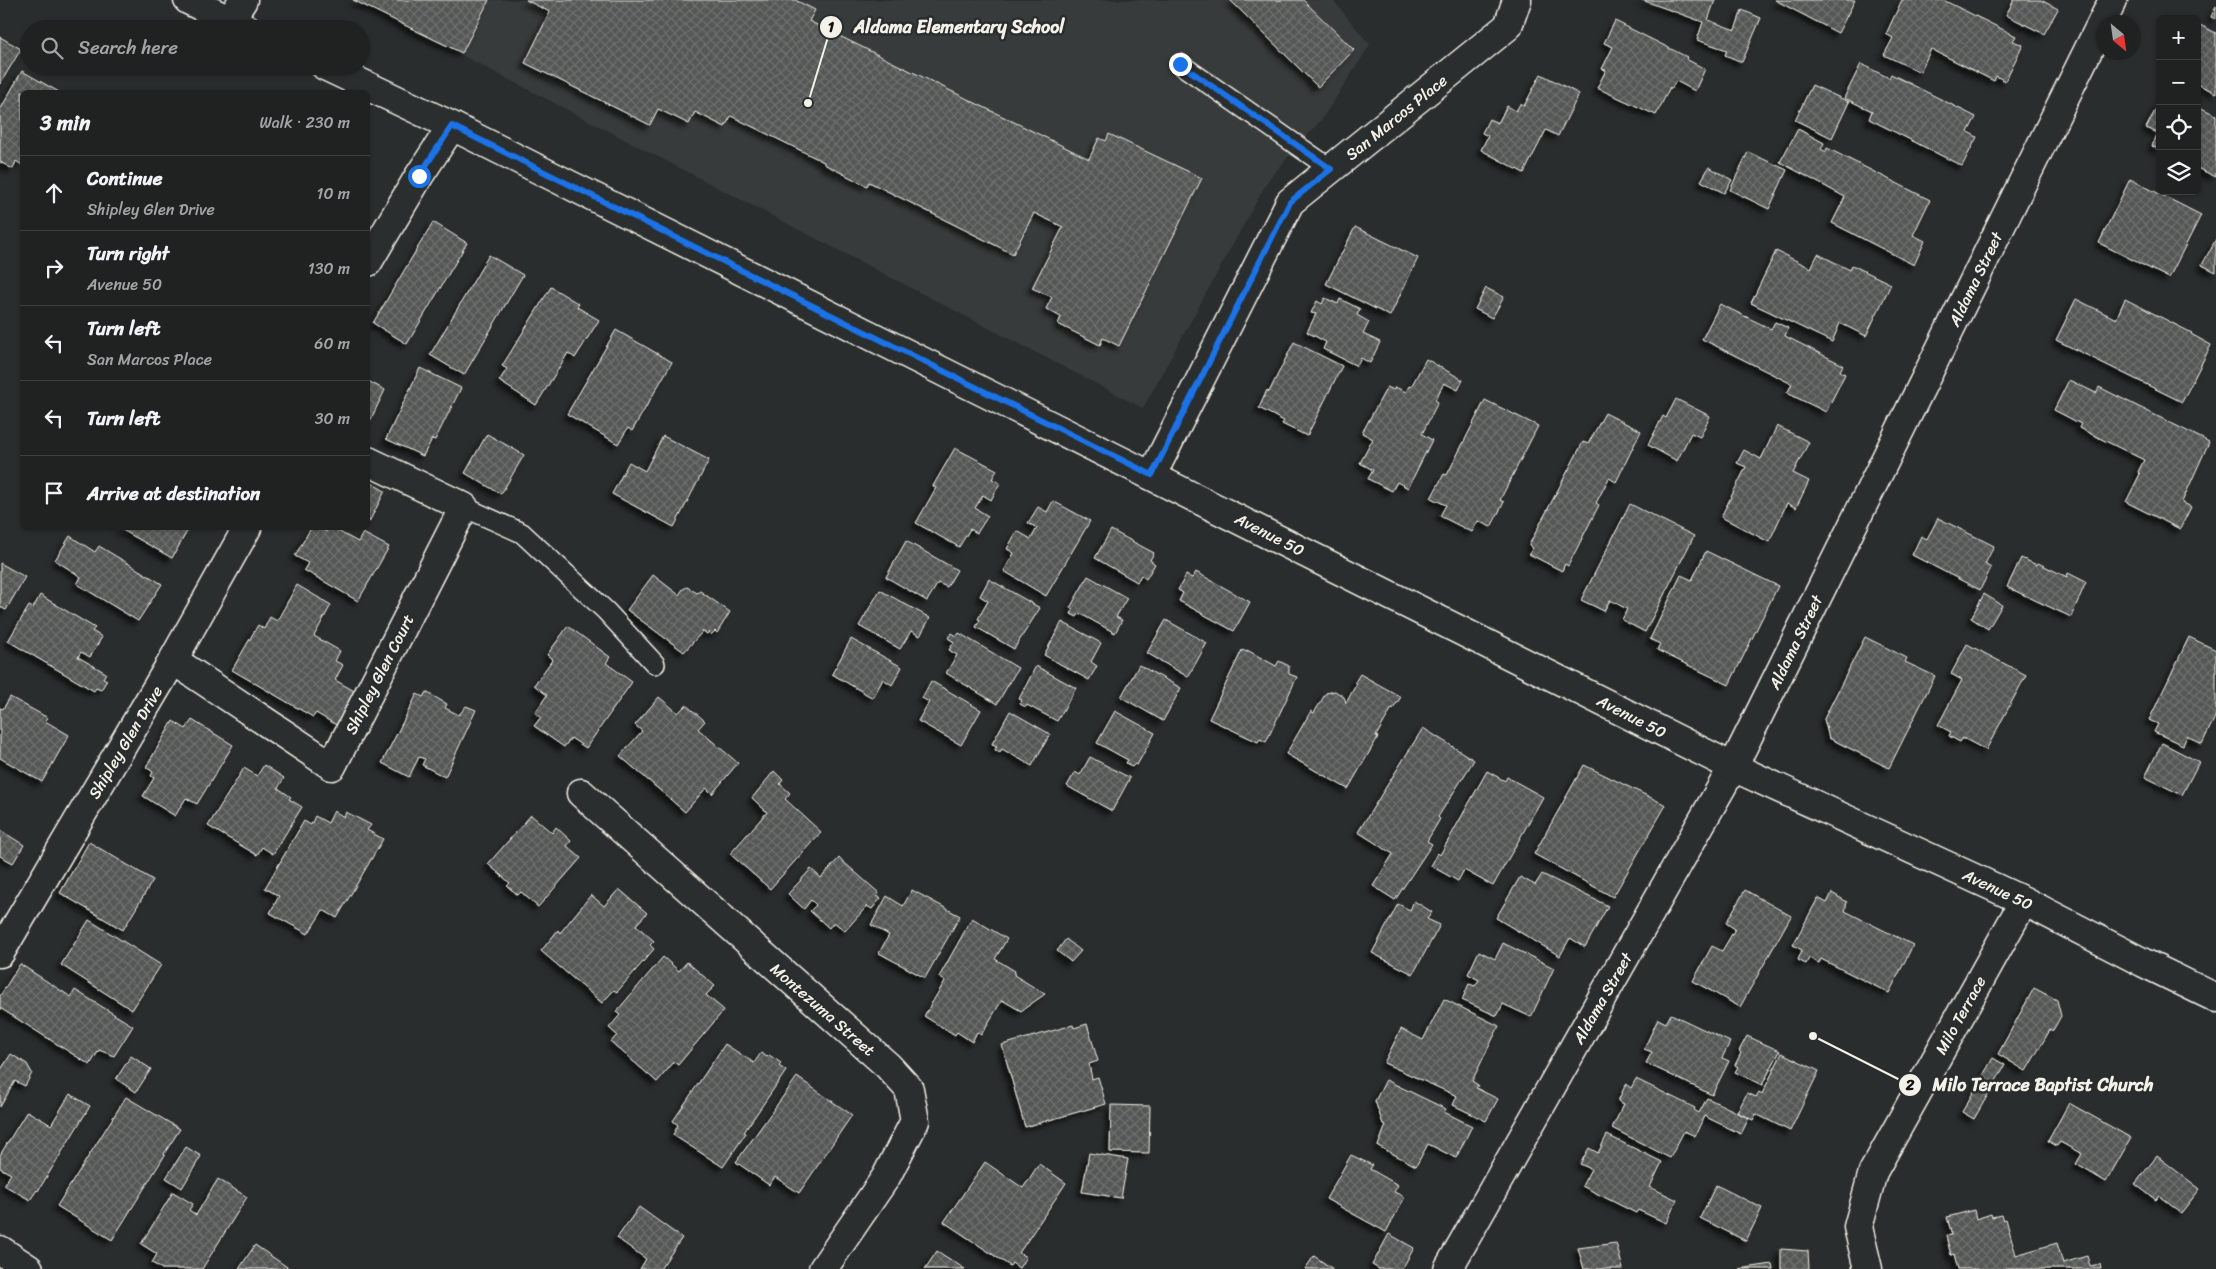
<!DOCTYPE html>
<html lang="en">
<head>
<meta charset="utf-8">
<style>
  :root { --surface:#202222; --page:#282a2a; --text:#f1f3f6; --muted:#a2a4a5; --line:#3d3f40 }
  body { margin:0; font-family:Sriracha,sans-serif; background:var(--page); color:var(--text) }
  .controls { position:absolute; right:15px; top:15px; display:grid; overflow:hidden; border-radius:8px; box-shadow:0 1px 4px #0004 }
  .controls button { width:45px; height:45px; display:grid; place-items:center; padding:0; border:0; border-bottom:1px solid var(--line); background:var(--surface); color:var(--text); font:25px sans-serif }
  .compass { position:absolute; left:2096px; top:15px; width:45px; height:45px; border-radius:50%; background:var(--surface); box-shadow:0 1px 4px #0004; rotate:151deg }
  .stop { position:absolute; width:15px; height:15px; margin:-11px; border:4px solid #1a73e8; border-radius:50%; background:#fff }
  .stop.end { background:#1a73e8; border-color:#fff; box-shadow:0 1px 5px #0008 }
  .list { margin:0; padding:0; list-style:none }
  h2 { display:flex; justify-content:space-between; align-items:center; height:65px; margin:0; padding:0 20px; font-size:21px }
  h2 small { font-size:16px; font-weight:400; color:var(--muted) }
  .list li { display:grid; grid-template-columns:32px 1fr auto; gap:15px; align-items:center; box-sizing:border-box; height:75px; padding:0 20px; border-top:1px solid var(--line) }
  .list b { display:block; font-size:19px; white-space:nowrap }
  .list p { margin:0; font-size:16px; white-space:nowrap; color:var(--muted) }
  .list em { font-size:16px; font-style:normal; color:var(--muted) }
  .icon { flex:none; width:28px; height:28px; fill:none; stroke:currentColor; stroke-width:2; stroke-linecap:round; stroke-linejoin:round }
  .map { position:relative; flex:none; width:2216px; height:1269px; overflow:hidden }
  .search { position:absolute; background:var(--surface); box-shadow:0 1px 4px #0004; left:20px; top:20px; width:350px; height:55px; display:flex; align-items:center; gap:12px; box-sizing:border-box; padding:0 18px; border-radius:28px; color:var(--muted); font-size:19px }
  .panel { position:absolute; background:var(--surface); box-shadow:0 1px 4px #0004; left:20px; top:90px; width:350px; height:440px; border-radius:8px }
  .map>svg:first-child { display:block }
  .built { fill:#373a3a }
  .building { fill:url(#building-cross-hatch); stroke:#f4f1e8; filter:url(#shadow) }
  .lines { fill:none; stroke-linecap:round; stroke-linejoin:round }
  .lane-casing { stroke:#f4f1e8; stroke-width:22 }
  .street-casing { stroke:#f4f1e8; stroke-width:31 }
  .secondary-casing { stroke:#f4f1e8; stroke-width:31 }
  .lane { stroke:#2a2d2e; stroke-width:19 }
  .street { stroke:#2a2d2e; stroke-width:28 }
  .secondary { stroke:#2a2d2e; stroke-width:28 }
  .route { stroke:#1a73e8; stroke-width:6 }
  .labels { text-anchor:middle; stroke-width:5; stroke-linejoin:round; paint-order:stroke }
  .street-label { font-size:16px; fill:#f4f1e8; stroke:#2a2d2e }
  .leader { fill:none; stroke:#f4f1e8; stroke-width:2 }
  .callout-dot { fill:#f4f1e8; stroke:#2a2d2e; stroke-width:2 }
  .mark-label { font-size:15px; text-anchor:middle; font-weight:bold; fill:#111 }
  .callout-label { font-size:18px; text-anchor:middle; font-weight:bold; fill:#f4f1e8; stroke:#2a2d2e; stroke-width:5; stroke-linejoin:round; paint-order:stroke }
</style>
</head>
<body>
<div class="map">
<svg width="2216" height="1269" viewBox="0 0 2216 1269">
  <defs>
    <pattern id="building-cross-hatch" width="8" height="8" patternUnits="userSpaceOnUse" patternTransform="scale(1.25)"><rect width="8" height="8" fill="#555756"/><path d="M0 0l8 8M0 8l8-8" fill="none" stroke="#6e706e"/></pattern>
    <filter id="shadow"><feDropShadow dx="-4.5" dy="4.5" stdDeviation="2.5" flood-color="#0009"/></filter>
  </defs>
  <rect width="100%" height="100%" fill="#2a2d2e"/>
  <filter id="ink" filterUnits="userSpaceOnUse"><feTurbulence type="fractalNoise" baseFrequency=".02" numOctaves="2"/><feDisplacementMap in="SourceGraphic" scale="10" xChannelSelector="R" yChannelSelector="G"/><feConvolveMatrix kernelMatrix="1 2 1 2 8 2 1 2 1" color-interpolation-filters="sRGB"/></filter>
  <g filter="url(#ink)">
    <path class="built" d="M355,0h978l37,45 -48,74 -53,60 -126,229z"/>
    <path class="building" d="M353,0h136l-27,53z
      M526,0h269l20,10 -6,11 280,138 10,-21 7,3 3,-7 93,44 -83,168 -16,-8 -3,7 -42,-21 3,-7 -15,-8 6,-12 -20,-9 31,-61 -29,-14 -21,41 -144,-72 -2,4 -43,-22v-2l-93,-46 -6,11 -30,-15 -6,12 -31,-15 -8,16 -125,-62 25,-51z
      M1230,0h73l51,50 -36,37z
      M1642,0h73l-7,20 27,10 7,-20 19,8 -19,44 -17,-7 2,-5 -30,-10 6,-18z
      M1775,0h80l-17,33z
      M1902,0h41l73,36 -3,5 10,4 -18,36 -9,-5 -2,5 -63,-32 -11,23 -36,-17 9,-17 -7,-4z
      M2014,0h27l17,9 -14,25 -38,-19z
      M2216,6v13l-5,-2z
      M1615,21l72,36 -1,2 19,10 -10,22 -19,-10 -5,8 -1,-2 -14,28 -59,-27 9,-18 -4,-1 11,-22 -9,-4z
      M2198,24l18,9v60l-19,-9z
      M0,37l21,12 -21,35z
      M1861,64l28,14 2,-4 85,43 -8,15 9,5 -15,29 -93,-47 3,-8 -28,-13z
      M22,71l37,21h-37v73l-6,-4 -3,8 -13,-7v-52z
      M1541,74l38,20 -21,42 -12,-6 -22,43 -43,-23 7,-14 -6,-3 7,-14 9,4 9,-17 9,5 4,-7 4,2z
      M1812,85l37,17 -17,36 -37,-18z
      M2160,101v49l-8,-4 6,-13 -12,-5z
      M2197,106l19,9v62l-19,-9z
      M1798,129l26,14 -3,6 5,3 1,-4 103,52 -17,35 12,6 -11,24 -82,-42 13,-26 -65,-35z
      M1748,152l39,18 -18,39 -39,-19z
      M1709,167l23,13 -8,13 -23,-12z
      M2130,179l71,36 -32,63 -70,-35z
      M433,222l34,21 -60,101 -34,-21z
      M1355,227l63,31 -28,58 -64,-32z
      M2216,239v33l-14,-7z
      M1776,251l35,17 7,-14 32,16 2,-5 39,19 -25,52 -26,-13 -8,19 -81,-39z
      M489,255l34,20 -59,100 -34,-20z
      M551,287l28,17 -2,3 22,13 -24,38 -7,-5 -32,52 -37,-24 8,-12 -5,-3z
      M1486,288l18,9 -12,21 -17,-9z
      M1325,298l13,6 2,-5 20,10 -3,6 12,7 -6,12 17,8 -10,21 -9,-5 -4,8 -34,-17 3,-7 -19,-10 9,-18 -5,-1 6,-12 5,3z
      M2076,299l40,20 9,-20 67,34 -1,1 20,11 -29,57 -126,-62z
      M1720,304l51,25 4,-7 13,6 -3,8 58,29 -3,6 5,3 -19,38 -39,-19 5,-9 -90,-45z
      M616,330l56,32 -40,69 -4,-3 -10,16 -51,-30z
      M1294,342l48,24 -35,70 -25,-12 2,-3 -25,-13 8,-18 2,2z
      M1426,359l37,21 -5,10 -14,-7 -9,17 3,2 -16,32 10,6 -24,48 -11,-6 -5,9 -24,-12 5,-9 -13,-7 13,-24 -11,-6 25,-46 7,3 1,-3 11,5 3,-6 2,1z
      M420,368l41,20 -26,52 -3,-1 -9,17 -37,-17z
      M2069,380l27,13 3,-6 110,55 -27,60 9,5 -11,22 -54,-27 14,-28 -2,-2 6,-12 -65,-32 2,-4 -27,-14z
      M368,381l17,9 -17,35z
      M1676,399l34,17 -10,21 -9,-4 -14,28 -29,-16 15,-29 3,2z
      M1485,400l53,26 -38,74 4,2 -13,25 -13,-6 -6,11 -32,-16 6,-11 -15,-7 13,-24 3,1z
      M1605,413l36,18 -25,51 -7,-4 -13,25 3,2 -31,61 -3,-2 -3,7 -33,-17 4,-6 -4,-3 54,-103 5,2z
      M1777,426l32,16 -16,31 16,8 -13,27 -9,-5 -18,39 -48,-25 25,-50 -9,-4 7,-13 17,9z
      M487,434l37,21 -23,39 -36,-21z
      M663,436l46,24 -35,67 -62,-33 17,-32 16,9z
      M955,448l42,22 -5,9 8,4 -9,17 -8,-5 -8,13 13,8 -11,17 -7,-4 -11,18 -43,-24 20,-35 -3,-2z
      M368,481l17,10 -16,31h-1z
      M1053,501l37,20 -44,75 -42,-25 10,-18 -7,-4 10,-18 14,8 6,-11 -9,-5 10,-16 9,5z
      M1630,504l64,32 -49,96 -23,-12 5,-11 -17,-9 -6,11 -23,-11z
      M1938,518l56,28 -9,18 6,4 -11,22 -68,-35 9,-19 6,3z
      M119,528h70l-17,30z
      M311,528h8l7,4 3,-4h3l26,14 5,-9 26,14 -31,54 -54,-31 4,-7 -13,-7z
      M1111,530l43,23 -4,7 5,4 -9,15 -5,-4 -4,7 -42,-24z
      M70,536l25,16 4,-6 63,38 -24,37 -61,-37 4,-7 -26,-17z
      M906,541l51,29 -10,17 -9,-4 -11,18 -41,-24z
      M1706,551l72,35 -49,99 -72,-35 3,-6 -10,-5 31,-64 11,5z
      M2021,558l16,7 1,-2 29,14 1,-4 18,9 -15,35 -64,-30z
      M0,563l25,14 -19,33 -6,-3z
      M1196,572l54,30 -16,29 -55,-30 4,-8 -5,-3 8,-15 6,3z
      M653,575l26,20 4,-6 4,-2 10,6 3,-2 30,21 -13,21 -2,-2 -4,4 -2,-3 -2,2 -4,-3 -19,21 -57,-42z
      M1088,576l39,22 -11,19 6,3 -7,13 -36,-20 -2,4 -6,-3 2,-4 -3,-2z
      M989,579l51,29 -26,41 -38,-22 4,-7 -2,-1 10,-18 -8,-5z
      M297,585l34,20 -17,31 26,15 -5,10 8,4 -8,15 21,12 -18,34 -22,-13 -3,4 -81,-47 26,-45 6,4 6,-12 7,4z
      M880,590l50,28 -10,18 -9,-5 -11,18 -41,-23z
      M1984,594l18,11 -14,24 -17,-11z
      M40,595l55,33 -3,3 10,6 -12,20 -9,-5 -3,5 28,16 -3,5 4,2 -6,10 -5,-2 -2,3 -86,-50 21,-35 4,2z
      M1166,620l41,23 -19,34 -41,-24z
      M1062,622l39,21 -10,19 6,4 -8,14 -45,-25z
      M568,626l42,31 -4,6 26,19 -46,66 -15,-10 -7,9 -30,-21 7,-9 -6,-4 12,-18 -13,-10 19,-26 -6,-4z
      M952,633l5,3 2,-3 59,35 -21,36 -51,-31 11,-18 -8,-5 5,-8 -6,-4z
      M1865,637l42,21 -2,4 30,14 -46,92 -60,-30 -5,-19z
      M2189,637l27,13v65l-14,29 -15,-8 -4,9 -29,-13 4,-8 -9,-4z
      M851,639l51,28 -10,18 -9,-6 -10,19 -41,-24z
      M1967,644l59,31 -40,75 -23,-12 -3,4 -11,-6 2,-4 -13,-7 24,-45 -11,-6z
      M1242,650l5,2v-2l29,16 3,-5 10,5v8l8,3 -31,65 -6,-3 -2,3 -49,-23z
      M1139,665l42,23 -18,33 -42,-24z
      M1036,666l40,22 -19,33 -30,-16 -1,2 -6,-3 2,-4 -3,-1z
      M1360,674l41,23 -8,12 -1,-1 -16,28 2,1 -30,52 -62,-35 25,-43 3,2 12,-20 9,-2 9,6 2,6 11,-20 -2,-1z
      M931,681l50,29 -20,35 -43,-24 11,-19 -7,-4z
      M426,692l21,12 -2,4 14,7 7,-9 10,4 -31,67 -23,-12 3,-6 -6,-2 -10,20 -27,-14 35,-69 6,3z
      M10,697l38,21 -3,3 24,14 -27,47 -42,-24v-50l3,1z
      M659,697l19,16 8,-8 19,16 -7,8 40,34 -26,31 -6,-6 -21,24 -65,-56 22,-25 -7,-6z
      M1010,711l40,23 -18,32 -30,-17 -2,3 -5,-2 2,-4 -5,-2z
      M1115,711l40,22 -18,32 -2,-1 -3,3 -6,-4 2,-3 -31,-17z
      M192,720l41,25 -36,59 -11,-6 -11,18 -32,-20 11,-18 -3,-2 2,-4 -7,-5 27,-46 13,8z
      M1423,728l51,32 -36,57 2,2 -13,22 5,3 -37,56 -22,-14 20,-32 -35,-22z
      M2162,743l37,19 -17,33 -37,-18z
      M1090,757l40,21 -18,33 -45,-25 8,-14 5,3z
      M264,765l20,13 -6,10 13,9 -2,2 13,8 -29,47 -11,-7 -5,8 -49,-29 36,-58 13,8z
      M1584,765l82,40 -53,92 -79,-43z
      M774,771l9,9 -3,4 10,9 -5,6 36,33 -51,57 -40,-35 37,-42 -15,-14z
      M1487,771l18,10 2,-4 36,20 -50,89 -29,-16 -6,11 -27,-15 7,-13 2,2z
      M334,811l10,6 2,-5 25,13 -4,5 16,9 -46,79 -14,-8 -15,24 -38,-21 9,-17 -14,-8 39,-67 7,4 4,-9 13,7z
      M531,815l21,18 4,-6 15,14 -4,5 14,12 -43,49 -17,-15 -3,3 -11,-9 3,-3 -22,-19z
      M0,830l24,15 -11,18 -13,-7z
      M89,842l64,38 -30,50 -63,-37z
      M839,858l40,35 -2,3 4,2 -9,11 -5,-3 -22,25 -11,-9 -5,6 -19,-17 6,-6 -5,-5 -7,9 -16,-15 23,-25 10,9z
      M1542,874l66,32 -23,41 -15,-9 -10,18 -64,-38 24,-41 15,8z
      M619,889l28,24 -11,12 18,16 -4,4 4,4 -37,43 -3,-2 -12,13 -61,-52 17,-21 2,3 31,-38 13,11z
      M912,890l48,26 -35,62 -46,-25 10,-18 -18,-10 16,-29 16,10z
      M1745,890l46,26 -51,91 -47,-26 19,-35 10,5 13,-22 -9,-6z
      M1832,893l15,9 -2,9 68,34 -24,48 -68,-34 -2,4 -10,-5 -3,6 -8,-4 4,-10 -9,-5 25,-47 9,5z
      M1414,901l18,11 -5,7 13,6 -27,49 -41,-21 26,-49 12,6z
      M972,918l35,21 -12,20 20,12 -1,4 31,19 -24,17 -19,-11 -21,35 -4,-3 -5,10 -15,-10 -2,3 -31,-19 21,-35 -6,-4z
      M89,920l72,45 -29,45 -71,-45z
      M1066,939l15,12 -10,11 -14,-11z
      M1503,943l51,25 -23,49 -28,-13 -6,12 -35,-16 7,-16 6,2 4,-6 -11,-6 11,-23 16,8z
      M663,957l16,14 8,-9 28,24 -9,9 18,15 -46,55 -4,-3 -17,20 -46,-40 6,-7 -8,-7 11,-13 -4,-3z
      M20,964l51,33 4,-7 58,36 -19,30 -15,-6 -9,15 -90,-57v-12z
      M2034,988l23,12 4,16 -9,16 -2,-2 -24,41 -28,-17z
      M1444,999l55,27 -27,55 6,4 -2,3 22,11 -12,22 -33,-16 4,-9 -73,-33 17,-34 22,11z
      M1671,1014l59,28 -8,16 7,3 -17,34 -66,-32 6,-11 -8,-3 14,-30 8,4z
      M1087,1024l11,37 -9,3 3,15 6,-2 8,27 -81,23 -23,-82 71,-20 1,3z
      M1747,1036l33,15 -18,34 -27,-13 3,-5 -3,-2 6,-12 -2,-2z
      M725,1044l29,19 7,-10 6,4 2,-2 12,8 -2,3 7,5 -42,61 2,1 -23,34 -50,-32 5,-10 -5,-4z
      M1782,1053l37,18 -29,60 -34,-17 -3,6 -16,-7 10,-20 9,4 3,-5 3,2z
      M11,1054l16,10 5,9 -7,13 -10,-5 -15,26v-36z
      M131,1056l20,13 -15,23 -20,-13z
      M1993,1058l12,7 -31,54 -12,-7z
      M797,1077l55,38 -53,78 -24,-16 -6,8 -33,-23z
      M1636,1079l59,29 -1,2 5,3 8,-15 42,20 -8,16 -37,-18 -9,20 -11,-5 -14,27 -58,-30 12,-24 -6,-3 8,-17 5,4z
      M1386,1080l60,29 -2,3 28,14 -16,32 -28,-14 -12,22 -38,-20 8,-21 -3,-1 -8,-23z
      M70,1094l20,12 -52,85 -1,-1 -7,10 -26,-15 7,-11 -11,-6v-13l27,-44 24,14z
      M126,1097l54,32 -16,25 1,1 -53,85 -55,-34z
      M2069,1103l62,35 -25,44 -30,-18 6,-10 -22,-12 -3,4 -9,-5z
      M1111,1105l39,1 -1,47 -39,-1z
      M1607,1135l55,27 -12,25 27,13 -11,23 -28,-13 -2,3 -54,-27 9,-17 -11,-5 9,-16 9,5z
      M186,1147l15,9 -19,32 -16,-10z
      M1089,1153l39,6 -7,39 -39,-6z
      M1351,1155l21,10 -2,4 28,16 -4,7 11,5 -19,35 -60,-33z
      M2157,1156l43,33 -19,24 -22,-17 -3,4 -21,-16z
      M985,1162l38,26 16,-24 27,19 -47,70 7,4 -7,11 -7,-5 -2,3 -66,-44z
      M218,1179l29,18 -45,72h-40l-10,-6 5,-9 -16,-10 32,-52 20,12 -4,6 7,5z
      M1716,1185l46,23 -16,33 -46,-23z
      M639,1207l43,31 -22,31h-20l6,-10 -29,-21z
      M1974,1210l2,9 15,-5 1,3 9,-2 2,5 3,-1 10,36 41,-12 6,20 24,-7 3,10 10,-2 1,5h-143l-4,-15 -3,1 -5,-19 6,-1 -5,-18z
      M1389,1234l25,14 -12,21h-23l-7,-4z
      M1616,1243l7,26h-39l-6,-21z
      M255,1245l35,24h-51z
      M1781,1249l27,2 1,18h-28z
      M937,1251l28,18h-40z
      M1314,1256l19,13h-28z
      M1772,1264l1,5h-34z"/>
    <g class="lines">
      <g class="lane-casing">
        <path id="lane" d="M1180,64l151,105
          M464,507l58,26 84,78 49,53"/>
      </g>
      <g class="street-casing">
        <path id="street" d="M230,21l13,-21
          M368,262l51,-86 33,-50
          M1152,475l138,-273 218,-176 9,-26
          M173,660l159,106 132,-259 -96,-46
          M581,793l307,273 21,23 6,32 -29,56 -63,92
          M0,953l173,-293 74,-132
          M0,1250l29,19
          M1448,1269l285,-502 380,-767
          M1868,1269l-10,-42 15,-55 151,-271"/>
      </g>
      <g class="secondary-casing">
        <path id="secondary" d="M188,0l59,29
          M325,66l127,60 1281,641 291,134 120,62 72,35"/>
      </g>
      <use href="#lane" class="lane"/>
      <use href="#street" class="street"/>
      <use href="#secondary" class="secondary"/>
    </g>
  </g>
  <g class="lines" filter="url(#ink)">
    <path class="route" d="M419,176l33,-50 700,349 138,-273 41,-33 -151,-105"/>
  </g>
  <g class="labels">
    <g class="street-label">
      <text transform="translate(1396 117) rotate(-39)" y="6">San Marcos Place</text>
      <text transform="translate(1975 279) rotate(-64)" y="6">Aldama Street</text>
      <text transform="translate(1270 534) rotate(27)" y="6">Avenue 50</text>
      <text transform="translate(1795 642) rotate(-64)" y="6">Aldama Street</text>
      <text transform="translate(379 674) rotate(-63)" y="6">Shipley Glen Court</text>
      <text transform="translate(1632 716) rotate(27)" y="6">Avenue 50</text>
      <text transform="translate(125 742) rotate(-59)" y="6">Shipley Glen Drive</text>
      <text transform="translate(1998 889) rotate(25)" y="6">Avenue 50</text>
      <text transform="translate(1602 998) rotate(-60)" y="6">Aldama Street</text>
      <text transform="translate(823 1009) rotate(41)" y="6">Montezuma Street</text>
      <text transform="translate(1960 1015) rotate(-61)" y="6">Milo Terrace</text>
    </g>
  </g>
  <path class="leader" d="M808 103L831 27M1813 1036L1910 1085"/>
  <g class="callout-dot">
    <circle cx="808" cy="103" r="5"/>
    <circle cx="1813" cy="1036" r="5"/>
    <circle cx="831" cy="27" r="12"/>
    <circle cx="1910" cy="1085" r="12"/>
  </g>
  <g class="mark-label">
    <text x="831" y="32">1</text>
    <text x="1910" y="1090">2</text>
  </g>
  <g class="callout-label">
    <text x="959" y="33">Aldama Elementary School</text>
    <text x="2043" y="1091">Milo Terrace Baptist Church</text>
  </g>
</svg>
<div class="controls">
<button>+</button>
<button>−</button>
<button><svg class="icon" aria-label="locate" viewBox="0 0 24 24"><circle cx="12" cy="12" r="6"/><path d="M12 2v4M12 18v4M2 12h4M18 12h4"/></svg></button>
<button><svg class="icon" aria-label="layers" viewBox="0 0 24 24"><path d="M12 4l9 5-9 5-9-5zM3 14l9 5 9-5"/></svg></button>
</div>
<svg class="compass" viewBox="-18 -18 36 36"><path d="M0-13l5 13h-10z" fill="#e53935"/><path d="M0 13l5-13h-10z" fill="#a2a4a5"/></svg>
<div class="stop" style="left:419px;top:176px"></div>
<div class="stop end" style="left:1180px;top:64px"></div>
<div class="search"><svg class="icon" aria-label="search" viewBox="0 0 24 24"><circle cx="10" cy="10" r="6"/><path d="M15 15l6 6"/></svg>Search here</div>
<section class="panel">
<h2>3 min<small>Walk · 230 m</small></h2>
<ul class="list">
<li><svg class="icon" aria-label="ahead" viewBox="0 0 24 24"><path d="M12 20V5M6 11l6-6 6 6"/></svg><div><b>Continue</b><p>Shipley Glen Drive</p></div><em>10 m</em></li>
<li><svg class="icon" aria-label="right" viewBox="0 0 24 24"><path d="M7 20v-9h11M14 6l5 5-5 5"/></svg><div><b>Turn right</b><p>Avenue 50</p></div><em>130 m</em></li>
<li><svg class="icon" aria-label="left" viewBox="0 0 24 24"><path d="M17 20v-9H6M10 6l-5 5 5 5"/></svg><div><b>Turn left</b><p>San Marcos Place</p></div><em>60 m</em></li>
<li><svg class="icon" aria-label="left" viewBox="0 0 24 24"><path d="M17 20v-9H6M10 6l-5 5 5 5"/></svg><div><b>Turn left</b></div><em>30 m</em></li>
<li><svg class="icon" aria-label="arrive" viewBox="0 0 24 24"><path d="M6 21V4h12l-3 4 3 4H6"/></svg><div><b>Arrive at destination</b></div></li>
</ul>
</section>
</div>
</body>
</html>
